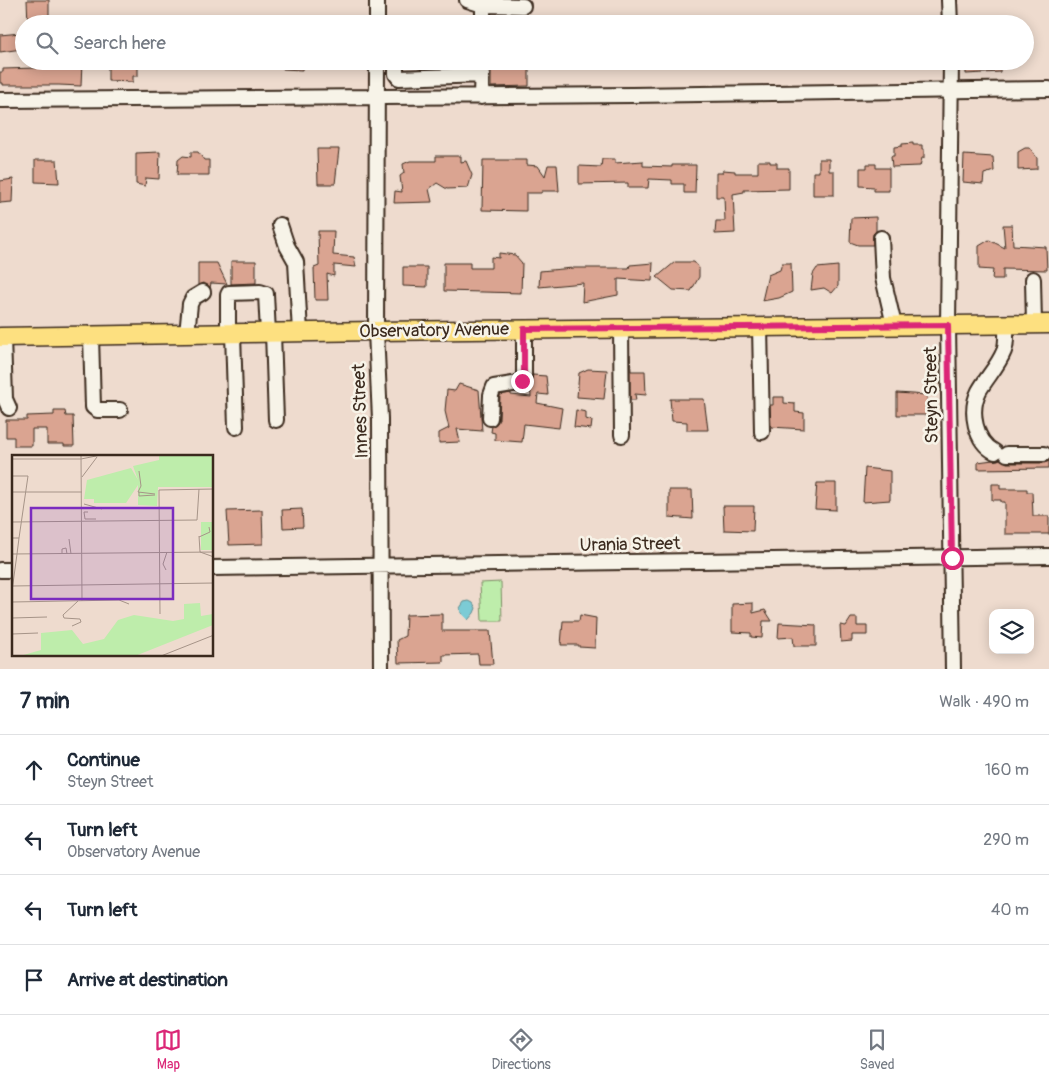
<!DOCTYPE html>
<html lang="en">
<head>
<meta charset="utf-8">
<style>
  :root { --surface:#fff; --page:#f2f2f3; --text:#1f2937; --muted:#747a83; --line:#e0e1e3; --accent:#db2777 }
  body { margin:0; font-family:Pangolin,sans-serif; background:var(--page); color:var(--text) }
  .controls { position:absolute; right:15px; bottom:15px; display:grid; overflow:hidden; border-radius:10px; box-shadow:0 2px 12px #0003 }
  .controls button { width:45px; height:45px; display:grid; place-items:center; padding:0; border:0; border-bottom:1px solid var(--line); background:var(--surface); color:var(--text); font:25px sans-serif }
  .stop { position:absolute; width:15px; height:15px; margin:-11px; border:4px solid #db2777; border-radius:50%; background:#fff }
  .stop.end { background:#db2777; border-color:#fff; box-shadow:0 1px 5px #0008 }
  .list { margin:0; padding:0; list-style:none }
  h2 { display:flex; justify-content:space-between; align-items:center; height:65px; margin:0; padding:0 20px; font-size:21px }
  h2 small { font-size:16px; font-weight:400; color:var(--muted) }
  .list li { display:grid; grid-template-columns:32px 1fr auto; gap:15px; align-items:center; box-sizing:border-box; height:70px; padding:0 20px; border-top:1px solid var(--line) }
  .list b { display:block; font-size:19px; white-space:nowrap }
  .list p { margin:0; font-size:16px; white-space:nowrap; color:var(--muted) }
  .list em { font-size:16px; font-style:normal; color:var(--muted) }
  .icon { flex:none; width:28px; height:28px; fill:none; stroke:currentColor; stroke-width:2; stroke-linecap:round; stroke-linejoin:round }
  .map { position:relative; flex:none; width:1049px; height:669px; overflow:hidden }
  .search { position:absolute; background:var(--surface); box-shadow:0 2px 12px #0003; left:15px; right:15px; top:15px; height:55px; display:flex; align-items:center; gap:12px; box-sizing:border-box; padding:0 18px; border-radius:28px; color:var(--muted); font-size:19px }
  .sheet { height:345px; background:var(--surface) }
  nav { display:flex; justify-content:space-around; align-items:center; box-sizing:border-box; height:70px; border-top:1px solid var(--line); background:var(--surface); font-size:14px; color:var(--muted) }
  nav a { display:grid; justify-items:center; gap:2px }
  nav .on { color:var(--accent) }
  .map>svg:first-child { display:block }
  .green { fill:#beedab; stroke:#7c8c64 }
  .water { fill:#7bcbd5; stroke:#618b8c }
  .building { fill:#daa491; stroke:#3b2a1e }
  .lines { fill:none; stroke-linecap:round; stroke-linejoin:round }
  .minor-casing { stroke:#3b2a1e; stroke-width:18 }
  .major-casing { stroke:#3b2a1e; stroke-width:21 }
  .minor { stroke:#f7f3e8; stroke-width:14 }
  .major { stroke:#fde080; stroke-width:18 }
  .route { stroke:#db2777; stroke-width:6 }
  .labels { text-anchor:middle; stroke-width:5; stroke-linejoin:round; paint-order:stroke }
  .street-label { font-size:18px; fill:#3b2a1e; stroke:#f7f3e8 }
  .inset-road { fill:none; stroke:#a69488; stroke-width:1 }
  .view { fill:#7b2cbf; fill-opacity:0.15; stroke:#7b2cbf; stroke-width:2.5 }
  .inset-edge { fill:none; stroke:#3b2a1e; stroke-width:2.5 }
</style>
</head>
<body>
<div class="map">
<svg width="1049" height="669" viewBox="0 0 1049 669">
  <rect width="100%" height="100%" fill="#eedbce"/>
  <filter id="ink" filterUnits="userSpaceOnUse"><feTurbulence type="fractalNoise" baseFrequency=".02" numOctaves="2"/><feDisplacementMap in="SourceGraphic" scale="10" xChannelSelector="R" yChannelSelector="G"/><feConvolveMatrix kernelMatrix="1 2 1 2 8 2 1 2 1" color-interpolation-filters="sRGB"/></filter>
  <g filter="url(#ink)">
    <path class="green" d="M501,582l1,39h-20l-2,-38z"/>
    <path class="water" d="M469,601l4,2 3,5 -2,5 -6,7 -7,-7 -1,-5 4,-6z"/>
    <path class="building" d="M27,0h22v24h-21z
      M21,33l1,16 -22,3v-17z
      M59,61h23l-1,25 -22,-1h-56v-2h-3v-11h3v-3l34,-1v-5z
      M283,61h20l-1,9 -19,-1z
      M491,61h38v25l-38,1z
      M966,61h34v11l-34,2z
      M108,64h30v12h-5v6l-25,-1z
      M913,143v2h9v4h2v9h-2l-2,8 -28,1 -1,-11h3v-9l8,-1v-2z
      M1025,148h5l7,10v11l-19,1v-18z
      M317,149h22l-4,35h-17z
      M160,152l-1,27 -13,-1 -1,8 -9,-2v-31z
      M191,152h7l6,8h5v15h-32l1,-15 5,-4 8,1z
      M964,155l29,2 1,14 -10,3 -1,10 -20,-2z
      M436,156h25v6l5,-1 6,14 -4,13 -21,1 -10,-6 -8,6 3,13 -38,1 1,-12 7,1 -2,-16 4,-3 -1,-9 7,-3h26z
      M602,159h13v4l28,-2v5l29,1v-2h24l-1,28h-11v-9h-12v-4l-23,-1 -1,9h-20v-5l-49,1v-18l22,1z
      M819,159h10v12h5v24h-21v-23h6z
      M35,160h22l2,23 -24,-1z
      M483,160h44v5l11,1 7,10 3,-11h9l2,26h-17l-1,2h-15v18l-44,-1z
      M758,161h12v2h7v5h12v21l-45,1v2l-11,2 2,39 -20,1 1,-13h9l-1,-24h-8v-24h6l1,-3 12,1v2h23z
      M867,164h9v4h13v23h-15v-4l-14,-1v-18h7z
      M13,179l-1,23 -12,1v-22z
      M876,217v14l-3,3v11h-15l-8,-3 1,-24z
      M1003,225h9l1,20 33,2 1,23 -44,-1v10h-11l1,-9 -14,-1v-23l10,-6 16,8z
      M318,231h16l-1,24 21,2 2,10 -22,-2v11l-7,-2 1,26h-13l-1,-32 5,-2z
      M499,253l16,2 7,8 -1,30 -77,-2v-28h26v5h21v-11l8,1z
      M231,261h25v22l-25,1z
      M675,262h19l5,6v9l-8,14 -18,-1 -16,-13z
      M198,263h19l10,21 -16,-1 -1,5 -7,-5 -5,2z
      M653,263l-1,18 -34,-2v16l-36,7 1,-19 -44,4 1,-16 33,-3h56l1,-3z
      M782,263h9l1,29 -13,6 -17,3 6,-26 12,-5z
      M838,266v20l-6,7 -8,-5 -13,2 2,-16 4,-6z
      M403,267h24v20l-24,-1z
      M630,354l1,17h14l1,24 -11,-1 1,6h-6z
      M588,369l19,1 -3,29 -27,-2 2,-24z
      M533,375l13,1 2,19 -10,-1 -1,9 25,5 -3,20 -35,-4 -2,18 -27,-2v-7l-4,-1 1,-6 5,-3 2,-4 1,-24 11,-2v2l20,2 -1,-14z
      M459,384l20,6 3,41 -25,-2 3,13 -21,1v-10l10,-5 -4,-17 2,-21 8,1z
      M897,393l30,2 1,20h-31z
      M773,397h11v6l11,1v8l9,1v16l-33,-2 -1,-22h3z
      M670,399h34l4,31h-21v-8l-15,-1z
      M576,410l10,2v7l6,2 -1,8 -17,-2z
      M54,411h11l1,5h7l1,30h-10v-2h-17v-15h-15v17h-18v-9h-8v-17h21v-4l27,-1z
      M1000,459l7,4h37l5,-2v7l-71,1v-7z
      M865,468l25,3v29l-27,2z
      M817,483h19v27l-21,-1z
      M992,484h8v5h27v3h5l1,24h16v18h-44v-32h-4v-2h-9z
      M669,490h23l1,29 -24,-2z
      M723,506h31l-1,25 -29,-1z
      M302,509l1,18 -20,1 -1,-18z
      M262,510l1,34 -34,1 -2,-34z
      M753,603v10l12,-3 7,11h-9l-1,17 -11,-1v-4l-19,-1v-28z
      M442,614v17h48l3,33h-14l-1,-10 -35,1v7l-45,1 -1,-23 8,-4 1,-21z
      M580,615l16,3 -1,30 -16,-1v-2h-18l2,-24h16z
      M851,618h6v8h10v9h-15v6l-11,1 -1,-17 6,1z
      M779,623l37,2v21h-22l-1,-9 -15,1z"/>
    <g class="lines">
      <g class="minor-casing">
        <path id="minor" d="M467,0l16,5 40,1
          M949,0l1,24
          M377,24v-24
          M483,24v-19
          M377,61l-1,270 4,88 1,250
          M396,61v13l3,4 83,-3
          M951,61l-3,264 5,344
          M481,97l1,-36
          M0,100l632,-5 417,-6
          M280,225l7,21 9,16 4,70
          M881,238l2,40 11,47
          M1033,279l1,45
          M760,326l2,106
          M621,328l1,107
          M273,333l3,87
          M187,334l3,-30 3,-6 10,-6
          M228,334v-39l1,-2 31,-1 6,2 2,39
          M233,334l3,93
          M91,336l2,71 4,3h23
          M3,337l2,62 4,9
          M490,418l1,-23 3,-8 25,-4 5,-6v-48
          M995,452c-20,-10 -26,-41 -16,-61 8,-14 19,-25 25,-40 3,-8 2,-17 2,-26
          M1007,454h37
          M212,568l837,-12
          M0,570h14"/>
      </g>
      <g class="major-casing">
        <path id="major" d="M0,337l376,-6 673,-7"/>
      </g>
      <use href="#minor" class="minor"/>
      <use href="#major" class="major"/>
    </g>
  </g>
  <g class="lines" filter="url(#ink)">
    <path class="route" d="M522,381l2,-3v-49l424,-4 4,233"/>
  </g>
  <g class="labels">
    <g class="street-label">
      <text transform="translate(434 330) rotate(-1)" y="6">Observatory Avenue</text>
      <text transform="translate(931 395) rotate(-91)" y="6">Steyn Street</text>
      <text transform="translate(360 411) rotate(-92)" y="6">Innes Street</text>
      <text transform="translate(630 544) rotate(-1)" y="6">Urania Street</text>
    </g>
  </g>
  <g transform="translate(12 455)">
    <rect width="201" height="201" fill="#eedbce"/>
    <path d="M147,0h54v32h-55l-1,19 -19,-1v-20l-12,18h-32v-4h-10l3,-19 44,-12 7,12 -5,-14 26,-6zM189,67h12v28h-12zM188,148l1,13 12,-2v11l-78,31h-115l21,-6v-17l31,-3 11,14 21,-5 14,-19 16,-5 39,6 11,-2v-15z" fill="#beedab"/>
    <path class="inset-road" d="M69,0l1,146M0,4h69l20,-4M127,16l2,15 -3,6 17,2M0,21h16l-9,62M70,22l15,-20M0,37h70M127,37v4l16,-1M72,49l18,5M76,57h-4l1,7h11M0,67l185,-2 2,-31M187,81l1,16 14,5M187,82l11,-5 -1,-5M0,83h7l-2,16M57,84l2,15M0,99l202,-2M50,99v-5l4,-1 1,6M154,115l-3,-6 4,-12M0,131l202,-3M0,136l5,-37M0,147l107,-2 10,4M148,159l-1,-124 55,-1M0,163l35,-1M60,171l9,-4 -1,-3 -16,-1 -1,-3 15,-14M0,179l26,-1M149,201l53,-21"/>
    <path class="view" d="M19,53h142v91h-142z"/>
    <rect width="201" height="201" class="inset-edge"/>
  </g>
</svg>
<div class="controls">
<button><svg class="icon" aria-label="layers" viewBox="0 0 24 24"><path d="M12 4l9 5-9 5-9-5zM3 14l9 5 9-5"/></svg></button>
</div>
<div class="stop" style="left:952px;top:558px"></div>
<div class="stop end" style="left:522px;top:381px"></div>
<div class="search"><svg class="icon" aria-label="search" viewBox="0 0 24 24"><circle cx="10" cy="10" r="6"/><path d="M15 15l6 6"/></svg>Search here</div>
</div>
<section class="sheet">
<h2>7 min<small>Walk · 490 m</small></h2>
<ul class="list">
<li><svg class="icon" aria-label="ahead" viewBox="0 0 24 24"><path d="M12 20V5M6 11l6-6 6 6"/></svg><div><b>Continue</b><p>Steyn Street</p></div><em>160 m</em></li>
<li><svg class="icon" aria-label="left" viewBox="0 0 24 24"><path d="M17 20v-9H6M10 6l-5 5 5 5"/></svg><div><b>Turn left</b><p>Observatory Avenue</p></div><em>290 m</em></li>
<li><svg class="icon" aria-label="left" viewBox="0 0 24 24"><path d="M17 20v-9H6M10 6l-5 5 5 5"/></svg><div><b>Turn left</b></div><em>40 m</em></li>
<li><svg class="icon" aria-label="arrive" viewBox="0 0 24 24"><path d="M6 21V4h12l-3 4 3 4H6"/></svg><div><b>Arrive at destination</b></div></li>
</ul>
</section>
<nav>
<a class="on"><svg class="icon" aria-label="map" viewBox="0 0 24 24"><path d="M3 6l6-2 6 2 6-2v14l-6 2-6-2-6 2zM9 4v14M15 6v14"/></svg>Map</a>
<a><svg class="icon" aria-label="directions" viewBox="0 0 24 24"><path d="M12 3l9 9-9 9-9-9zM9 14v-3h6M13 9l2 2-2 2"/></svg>Directions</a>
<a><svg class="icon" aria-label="saved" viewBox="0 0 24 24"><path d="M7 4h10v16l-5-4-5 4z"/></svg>Saved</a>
</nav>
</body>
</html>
